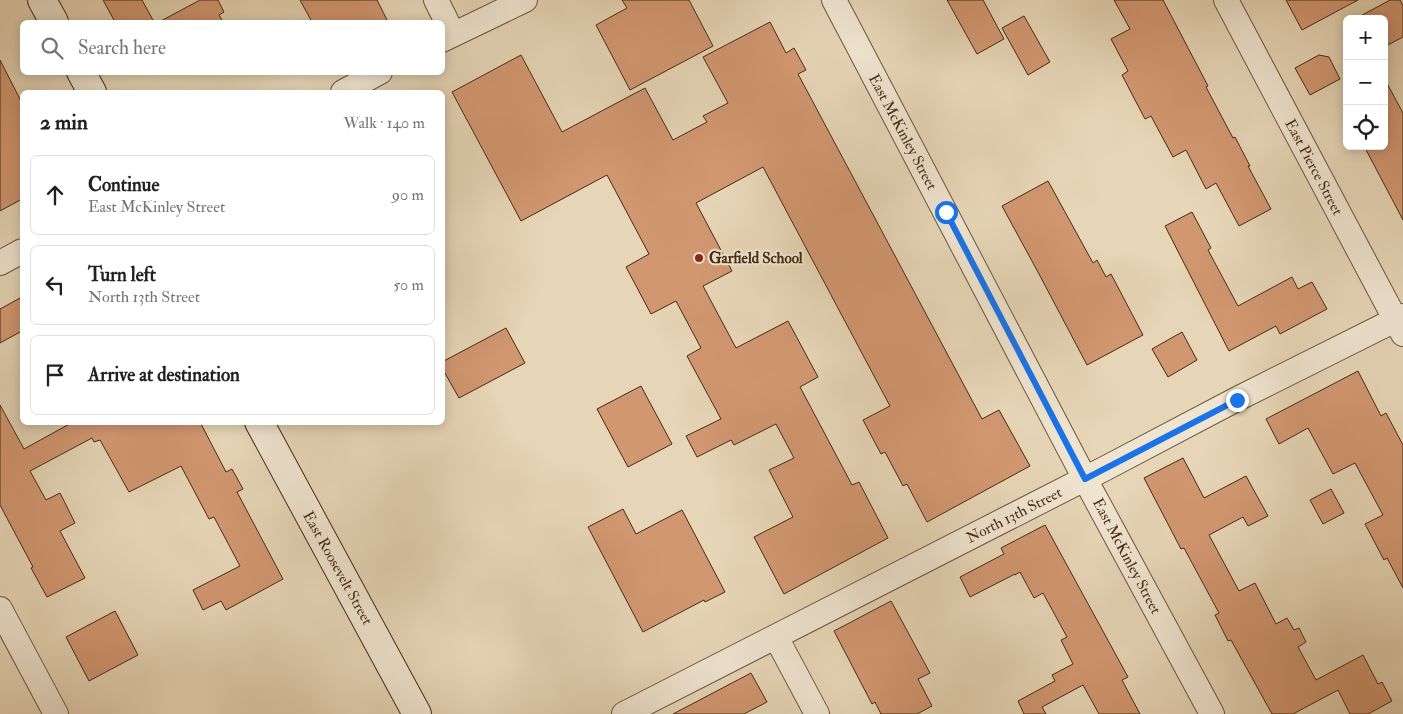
<!DOCTYPE html>
<html lang="en">
<head>
<meta charset="utf-8">
<style>
  :root { --surface:#fff; --page:#f2f2f2; --text:#202124; --muted:#757577; --line:#e0e0e0 }
  body { margin:0; font-family:"IM FELL Double Pica",serif; background:var(--page); color:var(--text) }
  .controls { position:absolute; right:15px; top:15px; display:grid; overflow:hidden; border-radius:8px; box-shadow:0 2px 12px #0003 }
  .controls button { width:45px; height:45px; display:grid; place-items:center; padding:0; border:0; border-bottom:1px solid var(--line); background:var(--surface); color:var(--text); font:25px sans-serif }
  .stop { position:absolute; width:15px; height:15px; margin:-11px; border:4px solid #1a73e8; border-radius:50%; background:#fff }
  .stop.end { background:#1a73e8; border-color:#fff; box-shadow:0 1px 5px #0008 }
  .list { margin:0; padding:0; list-style:none }
  h2 { display:flex; justify-content:space-between; align-items:center; height:65px; margin:0; padding:0 20px; font-size:21px }
  h2 small { font-size:16px; font-weight:400; color:var(--muted) }
  .list li { display:grid; grid-template-columns:32px 1fr auto; gap:15px; align-items:center; box-sizing:border-box; height:80px; margin:0 10px 10px; padding:0 10px; border:1px solid var(--line); border-radius:8px }
  .list b { display:block; font-size:19px; white-space:nowrap }
  .list p { margin:0; font-size:16px; white-space:nowrap; color:var(--muted) }
  .list em { font-size:16px; font-style:normal; color:var(--muted) }
  .icon { flex:none; width:28px; height:28px; fill:none; stroke:currentColor; stroke-width:2; stroke-linecap:round; stroke-linejoin:round }
  .map { position:relative; flex:none; width:1403px; height:714px; overflow:hidden }
  .search { position:absolute; background:var(--surface); box-shadow:0 2px 12px #0003; left:20px; top:20px; width:425px; height:55px; display:flex; align-items:center; gap:12px; box-sizing:border-box; padding:0 18px; border-radius:8px; color:var(--muted); font-size:19px }
  .panel { position:absolute; background:var(--surface); box-shadow:0 2px 12px #0003; left:20px; top:90px; width:425px; height:335px; border-radius:8px }
  .map>svg:first-child { display:block }
  .building { fill:#d19771; stroke:#452c11 }
  .lines { fill:none; stroke-linecap:round; stroke-linejoin:round }
  .street-casing { stroke:#6d563a; stroke-width:26 }
  .secondary-casing { stroke:#452c11; stroke-width:30 }
  .street { stroke:#efe4d0; stroke-width:24 }
  .secondary { stroke:#efe4d0; stroke-width:28 }
  .route { stroke:#1a73e8; stroke-width:6 }
  .poi-dot { fill:#8f2418; stroke:#efe4d0; stroke-width:2 }
  .labels { text-anchor:middle; stroke-width:4; stroke-linejoin:round; paint-order:stroke }
  .street-label { font-size:15px; fill:#452c11; stroke:#efe4d0 }
  .poi-label { font-size:15px; font-weight:bold; fill:#452c11; stroke:#efe4d0; text-anchor:start }
</style>
</head>
<body>
<div class="map">
<svg width="1403" height="714" viewBox="0 0 1403 714">
  <rect width="100%" height="100%" fill="#e6d5b6"/>
  <filter id="stains"><feTurbulence type="fractalNoise" baseFrequency=".004" numOctaves="4"/><feColorMatrix values="0 0 0 0 .2 0 0 0 0 .09 0 0 0 0 .02 0 0 0 .5 -.17"/></filter>
  <radialGradient id="worn" r=".72"><stop offset=".6" stop-color="#630" stop-opacity="0"/><stop offset="1" stop-color="#630" stop-opacity=".3"/></radialGradient>
  <path class="building" d="M103,0h39l12,22h-39z
    M200,0h18l6,12 -5,3 4,7h-64z
    M300,0h77l11,22h-76z
    M622,0h67l24,46 -83,44 -34,-65 31,-17z
    M947,0h36l21,39 -27,15z
    M1114,0h49l45,86 -2,1 27,51 2,-1 15,29h-2l23,43 -32,17 -23,-43 -10,6 -20,-39 -13,7 -22,-41 -6,3 -23,-44 6,-4 -17,-32 19,-10z
    M1286,0h72l-56,30z
    M1390,0h10l3,6v31l-19,10v-28h-29z
    M1024,16l26,46 -22,13 -26,-47z
    M770,22l16,31 8,-5 12,22 -8,4 184,345 17,-9 31,56 -103,56 -20,-38 -4,2 -18,-34 -4,2 -18,-34 27,-14 -127,-239 -67,36 36,68 -29,15 33,62 52,-27 30,56 -18,10 52,98 7,-3 29,56 -104,56 -30,-57 39,-20 -24,-47 25,-12 -18,-34 -42,21 -3,-5 -34,17 -11,-21 35,-17 -34,-63 14,-8 -25,-47 -25,13 -25,-47 23,-13 -42,-79 -86,46 -69,-129 69,-37 41,77 83,-44 28,52 34,-18 -4,-6 25,-13 -25,-46z
    M1319,55l10,2 11,22 -30,16 -15,-27z
    M0,60l22,43v96l-22,12z
    M1384,78l19,35v107l-39,-74h20z
    M1048,181l45,82 4,-3 9,17 5,-3 32,61 -56,30 -48,-91 -37,-68z
    M1192,212l19,36 -3,2 30,56 54,-29 6,12 14,-7 15,27 -47,25 -4,-8 -47,25 -64,-125z
    M22,297v34l-22,12v-34z
    M506,328l19,35 -66,35 -17,-30v-6z
    M1182,332l15,28 -29,17 -16,-28z
    M1358,371l23,45 5,-3 17,32v143l-16,-30 -3,2 -19,-36 18,-9 -28,-52 -22,11 -25,-46 -29,16 -13,-25z
    M641,386l31,58 -44,23 -31,-58z
    M0,405l24,44 49,-27h127l26,50 6,-3 11,20 -6,3 46,87 -57,31 -5,-9 -18,9 -10,-20 47,-24 -26,-49 -5,2 -28,-53 -52,26 -29,-52 -6,2 -2,-4 -62,33 16,29 14,-7 15,30 -15,8 25,47 -38,19 -16,-29 2,-1 -33,-62z
    M1183,458l21,40 42,-22 22,40 -20,10 -5,-9 -34,18 30,56 16,-8 21,41 11,-6 7,12 5,-2 7,14 -8,5 18,33 47,-25 15,29 4,-2 10,19 -24,13h-18l-12,-24 -45,24h-21l-41,-74 -3,1 -13,-26 4,-2 -35,-65 -3,1 -37,-71z
    M1331,489l13,24 -21,11 -13,-24z
    M623,509l13,25 46,-24 43,82 -20,10 -1,-2 -61,32 -55,-105z
    M1045,525l83,152 -6,3 18,34h-41l-16,-29 -41,22 4,7h-22l-6,-13 37,-20 -3,-6 21,-11 -12,-24 6,-3 -24,-44 -9,5 -14,-26 -5,3v-1l-45,23 -10,-20 44,-23 -3,-6z
    M891,601l39,72 -12,6 14,27 -15,8h-36l-6,-12 -3,2 -38,-73z
    M115,611l23,44 -49,26 -23,-44z
    M751,673l16,29 -23,12h-71z"/>
  <g class="lines">
    <g class="street-casing">
      <path id="street" d="M436,0l17,34
        M834,0l251,479 127,235
        M1226,0l177,334
        M442,40l83,-40
        M343,92l37,-20
        M0,263l22,-12
        M0,609l56,105
        M776,637l41,77
        M624,714l480,-245 133,-70 166,-83"/>
    </g>
    <g class="secondary-casing">
      <path id="secondary" d="M42,0l12,22
        M81,72l11,20
        M259,422l158,292"/>
    </g>
    <use href="#street" class="street"/>
    <use href="#secondary" class="secondary"/>
  </g>
  <g class="lines">
    <path class="route" d="M946,212l139,267 152,-79"/>
  </g>
  <circle class="poi-dot" cx="699" cy="258" r="5"/>
  <g class="labels">
    <g class="street-label">
      <text transform="translate(903 132) rotate(62)" y="5">East McKinley Street</text>
      <text transform="translate(1314 167) rotate(62)" y="5">East Pierce Street</text>
      <text transform="translate(1014 515) rotate(-27)" y="5">North 13th Street</text>
      <text transform="translate(1127 556) rotate(62)" y="5">East McKinley Street</text>
      <text transform="translate(338 568) rotate(61)" y="5">East Roosevelt Street</text>
    </g>
    <g class="poi-label">
      <text x="709" y="263">Garfield School</text>
    </g>
  </g>
  <rect width="100%" height="100%" filter="url(#stains)"/>
  <rect width="100%" height="100%" fill="url(#worn)"/>
</svg>
<div class="controls">
<button>+</button>
<button>−</button>
<button><svg class="icon" aria-label="locate" viewBox="0 0 24 24"><circle cx="12" cy="12" r="6"/><path d="M12 2v4M12 18v4M2 12h4M18 12h4"/></svg></button>
</div>
<div class="stop" style="left:946px;top:212px"></div>
<div class="stop end" style="left:1237px;top:400px"></div>
<div class="search"><svg class="icon" aria-label="search" viewBox="0 0 24 24"><circle cx="10" cy="10" r="6"/><path d="M15 15l6 6"/></svg>Search here</div>
<section class="panel">
<h2>2 min<small>Walk · 140 m</small></h2>
<ul class="list">
<li><svg class="icon" aria-label="ahead" viewBox="0 0 24 24"><path d="M12 20V5M6 11l6-6 6 6"/></svg><div><b>Continue</b><p>East McKinley Street</p></div><em>90 m</em></li>
<li><svg class="icon" aria-label="left" viewBox="0 0 24 24"><path d="M17 20v-9H6M10 6l-5 5 5 5"/></svg><div><b>Turn left</b><p>North 13th Street</p></div><em>50 m</em></li>
<li><svg class="icon" aria-label="arrive" viewBox="0 0 24 24"><path d="M6 21V4h12l-3 4 3 4H6"/></svg><div><b>Arrive at destination</b></div></li>
</ul>
</section>
</div>
</body>
</html>
